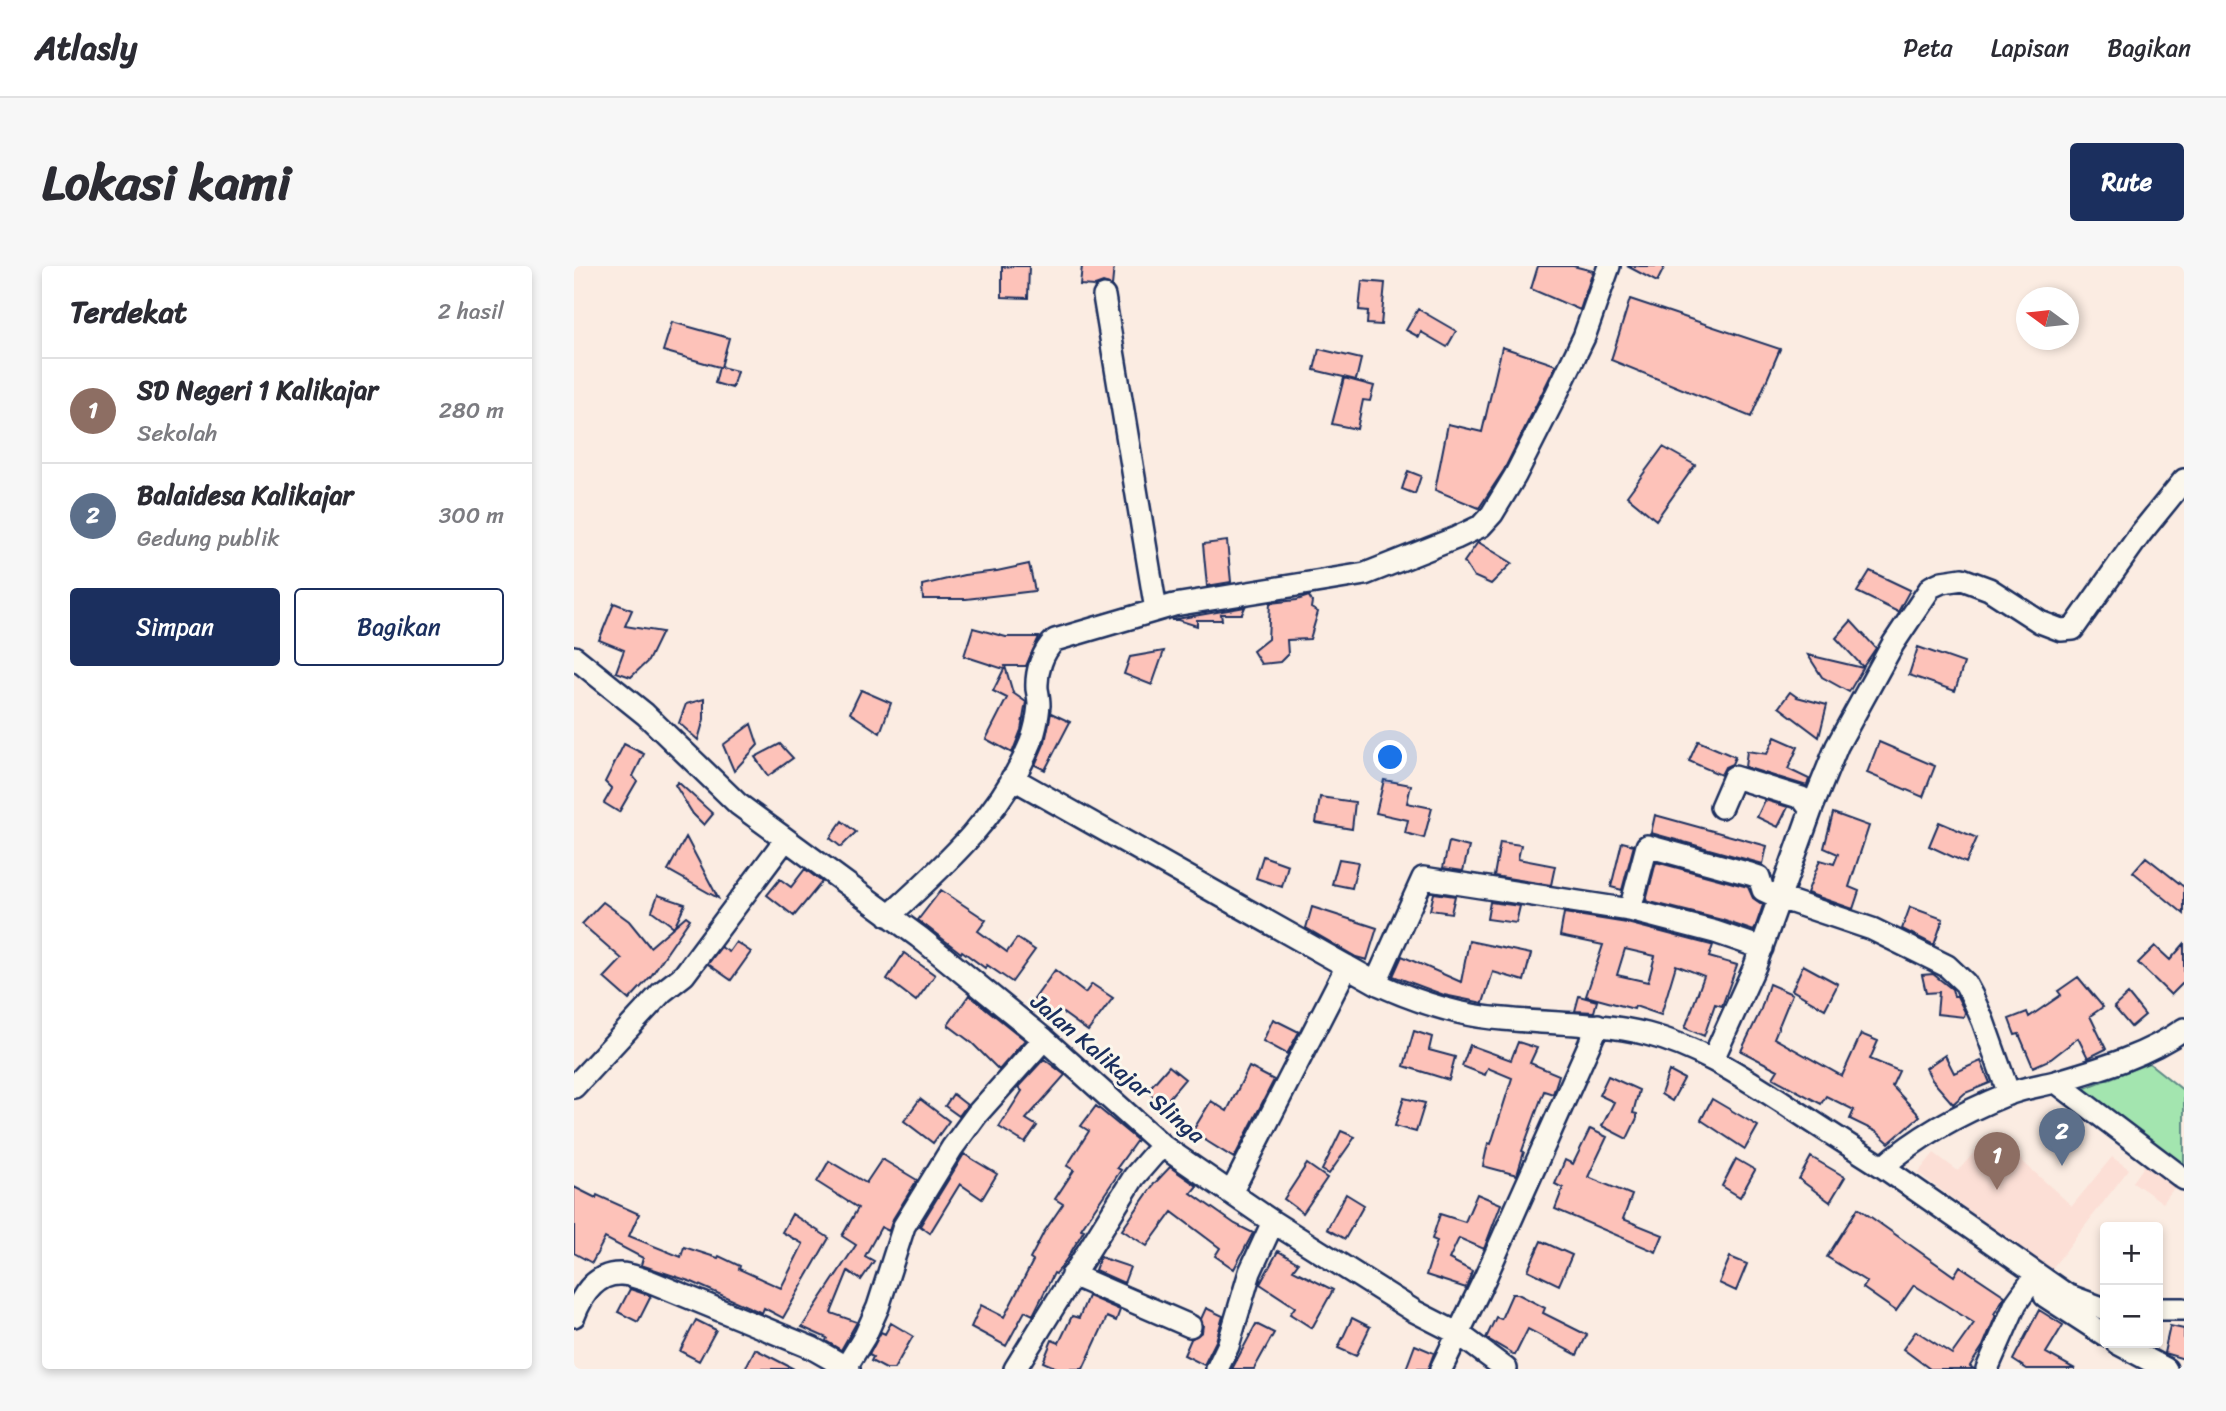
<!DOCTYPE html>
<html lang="id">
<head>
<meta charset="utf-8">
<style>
  :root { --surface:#fff; --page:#f7f7f7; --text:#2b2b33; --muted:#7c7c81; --line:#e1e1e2; --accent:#1b2f5e }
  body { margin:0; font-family:Sriracha,sans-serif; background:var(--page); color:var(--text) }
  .controls { position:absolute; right:21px; bottom:21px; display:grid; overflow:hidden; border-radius:7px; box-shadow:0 4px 10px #0003 }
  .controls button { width:63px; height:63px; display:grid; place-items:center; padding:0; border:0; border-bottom:2px solid var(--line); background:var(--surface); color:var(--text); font:35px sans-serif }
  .compass { position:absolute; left:1442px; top:21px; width:63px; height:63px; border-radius:50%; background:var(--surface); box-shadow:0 4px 10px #0003; rotate:285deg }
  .you { position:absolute; left:817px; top:492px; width:24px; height:24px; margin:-18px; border:5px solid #fff; border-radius:50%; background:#1a73e8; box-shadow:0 0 0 10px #1a73e833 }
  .badge { display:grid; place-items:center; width:46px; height:46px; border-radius:50%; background:var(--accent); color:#fff; font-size:23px; font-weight:700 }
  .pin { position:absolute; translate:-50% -58px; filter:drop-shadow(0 2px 4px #0008) }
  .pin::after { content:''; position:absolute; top:37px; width:24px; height:21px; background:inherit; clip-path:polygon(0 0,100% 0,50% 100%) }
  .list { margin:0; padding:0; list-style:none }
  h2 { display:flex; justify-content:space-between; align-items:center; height:91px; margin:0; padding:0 28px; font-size:30px }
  h2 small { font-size:23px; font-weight:400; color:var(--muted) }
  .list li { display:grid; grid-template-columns:46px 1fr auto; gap:21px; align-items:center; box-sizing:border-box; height:105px; padding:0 28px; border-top:2px solid var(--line) }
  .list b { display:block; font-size:26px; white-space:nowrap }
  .list p { margin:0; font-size:23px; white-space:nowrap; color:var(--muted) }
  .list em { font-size:23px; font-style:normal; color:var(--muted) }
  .actions { display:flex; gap:14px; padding:21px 28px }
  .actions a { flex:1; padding:16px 0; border:2px solid var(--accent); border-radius:7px; text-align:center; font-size:24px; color:var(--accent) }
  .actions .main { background:var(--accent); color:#fff }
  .map { position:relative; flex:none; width:1610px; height:1103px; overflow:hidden; border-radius:7px }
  header { display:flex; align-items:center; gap:42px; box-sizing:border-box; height:98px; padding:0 35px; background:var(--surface); border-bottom:2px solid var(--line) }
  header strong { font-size:33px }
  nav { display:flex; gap:38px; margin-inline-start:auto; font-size:24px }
  .intro { display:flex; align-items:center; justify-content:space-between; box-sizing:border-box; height:168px; padding:0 42px }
  h1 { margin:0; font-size:49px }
  .button { padding:18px 32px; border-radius:7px; background:var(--accent); color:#fff; font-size:24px; font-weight:700 }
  main { display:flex; gap:42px; padding:0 42px }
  aside { flex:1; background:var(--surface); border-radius:7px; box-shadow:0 4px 10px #0003 }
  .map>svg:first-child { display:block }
  .built { fill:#fcdfd6 }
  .green { fill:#a3e5af; stroke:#5f8a86; stroke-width:2 }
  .building { fill:#fdc2b9; stroke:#1b2f5e; stroke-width:2; fill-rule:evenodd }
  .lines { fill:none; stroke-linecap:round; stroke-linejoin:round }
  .minor-casing { stroke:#1b2f5e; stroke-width:26 }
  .minor { stroke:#fbf7ec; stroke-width:21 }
  .labels { text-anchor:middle; stroke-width:6; stroke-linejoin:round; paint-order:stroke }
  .street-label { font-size:23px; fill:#1b2f5e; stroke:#fbf7ec }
</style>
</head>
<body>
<header>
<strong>Atlasly</strong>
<nav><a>Peta</a><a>Lapisan</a><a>Bagikan</a></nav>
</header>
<div class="intro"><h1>Lokasi kami</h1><a class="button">Rute</a></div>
<main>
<aside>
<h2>Terdekat<small>2 hasil</small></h2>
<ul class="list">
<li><span class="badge" style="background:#8d6e63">1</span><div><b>SD Negeri 1 Kalikajar</b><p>Sekolah</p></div><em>280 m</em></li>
<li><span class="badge" style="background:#5c6f8a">2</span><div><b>Balaidesa Kalikajar</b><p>Gedung publik</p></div><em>300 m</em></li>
</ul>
<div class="actions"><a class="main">Simpan</a><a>Bagikan</a></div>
</aside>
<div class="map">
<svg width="1610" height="1103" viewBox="0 0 1610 1103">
  <rect width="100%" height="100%" fill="#fbece2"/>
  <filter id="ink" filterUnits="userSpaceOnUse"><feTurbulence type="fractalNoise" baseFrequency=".0143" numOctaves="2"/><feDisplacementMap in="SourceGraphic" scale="14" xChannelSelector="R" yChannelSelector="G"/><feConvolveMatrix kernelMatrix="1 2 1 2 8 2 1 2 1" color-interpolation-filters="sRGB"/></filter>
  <g filter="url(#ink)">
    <path class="built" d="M1417,867l81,73 40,-49 17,12 -79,102 -132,-98 16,-20 24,18z
      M1573,896l29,23 -13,18 -30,-21z"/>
    <path class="green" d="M1575,797l35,28v80l-104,-81z"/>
    <path class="building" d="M440,0h15l-1,32 -26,-1v-30z
      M508,0h32l-2,20 -9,-3 -8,3 -15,-1z
      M964,0h35l20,5 -13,39 -49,-21z
      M1053,0h38l-8,16z
      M788,15l23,2 -4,42 -14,-1 1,-13 -9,-1z
      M1056,33l150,50 -29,68 -140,-57z
      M844,43l38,22 -9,16 -26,-15 -2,5 -13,-7z
      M98,56l57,16 -8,29 16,4 -5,17 -17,-5 4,-16 -56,-16z
      M928,81l54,18 -52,105 -25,38 -44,-18 13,-66 34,8z
      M745,83l42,10 -5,21 -42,-10z
      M770,112l30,8 -4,15 -7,-1 -6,29 -25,-5z
      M1089,181l32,18 -39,55 -29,-24z
      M834,205l13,5 -6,18 -13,-5z
      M653,275l4,41 -24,4 -4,-42z
      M904,276l34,21 -21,21 -18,-8 -9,-14z
      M455,298l6,27 -69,8h-43l-1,-14 42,-10 33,-4z
      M1296,305l40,19 -12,22 -41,-20z
      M735,330l3,6 -1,6 7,4 -8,27 -23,1 1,14 -8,8 -19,2 -8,-13 15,-12 2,-36 27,-3z
      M40,337l18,7 -7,16 37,6 -14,29 -17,16 -15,-5 8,-22 -25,-10z
      M671,341l-3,7h-21l1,6h-25v6l-19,-6h-7z
      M1277,355l25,27 -13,19 -27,-29z
      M399,362l33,9h33l-13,29h-21l8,27 13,9 -5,28 -9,23 -26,-14 21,-41 -14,-7 11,-22 -40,-13z
      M1344,381l46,16 -9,28 -46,-16z
      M590,385l-12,34 -28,-11 6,-17z
      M1234,389l55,13 -14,24 -27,-15z
      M287,424l30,13 -11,30 -30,-20z
      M1216,426l7,5 30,8 -8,32 -40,-30z
      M130,433v20l-6,21 -19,-17 7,-19z
      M477,447l19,9 -25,48 -10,-5 10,-23z
      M177,458l7,21 -24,26 -11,-26z
      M1201,471l23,10 -10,22 21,10 -2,7 -62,-19 2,-16 20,3z
      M1124,475l37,16 -3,7 -7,3 -4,8 -32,-14z
      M1305,476l56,24 -12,31 -56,-24z
      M50,478l20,10 -11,22 4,5 -18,31 -15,-9 8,-14 -7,-7z
      M206,478l13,14 -25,18 -13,-19z
      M810,514l27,5 -4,18 25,5 -8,30 -19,-5 3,-13 -32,-7z
      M104,516l35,32 -9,11 -11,-11 -18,-29z
      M746,531l35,5 -3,27 -36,-6z
      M1191,534l23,7 -10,20 -21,-10z
      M1259,547l36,13 -20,61 10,4 -6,18 -46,-16 13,-33 14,4 4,-10 -14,-6z
      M1081,549l112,31 -4,18 -112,-31z
      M268,555l14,11 -15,15 -11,-9z
      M1365,556l38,16 -11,25 -37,-17z
      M112,571l32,61 -50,-28z
      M875,576l20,5 -6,24 -20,-3z
      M926,576l21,3 -3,14 37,7 -4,19 -57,-9z
      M1048,576l12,3 -12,45 -11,-3z
      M689,590l25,9 -6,22 -26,-9z
      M1572,591l38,30v27l-51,-42z
      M765,593l19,3 -6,26 -20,-4z
      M1082,596l92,25 5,11 10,7 -9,26 -32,-11 -76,-19z
      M231,603l17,13 -28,34 -27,-21 13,-16 11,8z
      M367,624l45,30 -8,11 29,21 10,-14 18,12 -23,32 -25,-17 -2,3 -23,-17 -1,2 -43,-33z
      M860,627l21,3 -4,17 -21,-3z
      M84,629l27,9 -11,23 -22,-16z
      M29,636l26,19 21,26 36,-31 4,3 -39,57 -22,24 -25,-22 18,-19 -40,-35z
      M916,636l30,4 -4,17 -29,-4z
      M738,641l65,21 -10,32 -11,-3 -50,-29z
      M1336,641l33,12 -9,26 -32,-16z
      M990,647l63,10 84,22h2l-4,12 28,8 -15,41 -7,-2 -11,32 -19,-8 19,-52 -28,-11 -15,50 -26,-9 -1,3 -48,-13 17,-51 -43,-9zM1051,683l30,7 -7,26 -31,-7z
      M895,675l62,13 -7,27 -31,-9 -10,31 -39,-8 -51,-19 9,-20 59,26z
      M162,676l15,10 -20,28 -23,-16 13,-17 8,5z
      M1610,678v38l-13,13 -33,-32 17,-17 15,14z
      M330,687l31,22 -19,26 -29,-22z
      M1229,699l35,19 -13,25 -33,-19z
      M481,704l30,23 7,-9 21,14 -25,33 -28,-20 -6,8 -22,-17z
      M1359,708l19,15 2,7h3l8,16 -1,5 -27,-3 2,-22 -13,1 -4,-18z
      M1504,711l25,30 -13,9 16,33 -18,9 -10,-20 -27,21 -18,8 -14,-33 -4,1 -6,-16 18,-7 2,5 32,-22 -3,-4z
      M1195,718l23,10 -18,44 68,38 19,-42 17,7 -8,18 29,12 -7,15 28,30 -31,27 -12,-11 -27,-13 4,-9 -28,-14 -5,8 -48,-26 5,-8 -37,-19 19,-39z
      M1554,728l17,21 -14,12 -17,-20z
      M395,729l56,45 -26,30 -27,-27 -24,-18z
      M1005,730l18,5 -3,11 -19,-1z
      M699,753l26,13 -12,22 -24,-13z
      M840,765l18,6 -3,13 26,7 -6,23 -45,-14z
      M944,776l19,6 -7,15 29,12 -6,19 -9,-3 -22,60 2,1 -7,23 -34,-9 5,-23 3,1 21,-66 -24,-10 -3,7 -23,-9 8,-21 41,15z
      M1371,789l9,18 27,-12 9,22 -25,10 -12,11 -21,-24 -6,-12z
      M470,793l21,16 -39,44 11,7 -12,17 -26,-16 23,-36 -4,-4z
      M595,800l16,13 -22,26 -16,-14z
      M675,801l25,13 -40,78 -42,-26 19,-31 16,10z
      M1095,805l15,8 -12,22 -11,-7z
      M1034,810l31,14 -6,23 4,1v4l-10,21 -25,-13 12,-24 -15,-7z
      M379,828l14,11 -8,11 -14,-10z
      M830,832l21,5 -9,29 -21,-6z
      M346,833l29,22 -16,22 -29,-22z
      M1138,833l46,27 -13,23 -44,-29z
      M522,840l41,34 -20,28 4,2 -40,59 3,1 -16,27 -12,17 -2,-1 -21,42 -8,-4 -19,35 -35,-19 10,-22 23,12 29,-56 -3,-2 14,-27 19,-28 -8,-5 19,-29 -7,-4 22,-35 -8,-5z
      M1016,863l17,8 -19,40 44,18 -9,24 40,16 -7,17 -101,-43 8,-21 -8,-4 10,-24 8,4z
      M767,865l14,6 -26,37 -7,-4z
      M390,888l33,20 -15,25 -22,-15 -30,49 -10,-7z
      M1237,891l34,20 -15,25 -31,-23z
      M308,893l35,21 -24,39 -4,12 -8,-4 -16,29 9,5 -13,19 -13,-9 -17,42 26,9 -16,28 -15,-9 1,-3 -25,-11 54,-82 -14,-9 16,-28 -41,-26 12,-21 37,22z
      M1162,893l19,11 -15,27 -18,-11z
      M733,898l20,14 -24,35 -19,-14z
      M596,901l27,19 -6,7 44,31 18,9 -19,36 -19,-13 5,-8 -48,-36 -25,34 -25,-16 32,-46z
      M0,921l22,11 1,-3 42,19 -10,22 52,21 3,-10 34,11 1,-2 21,10 -1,3 42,19 22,-44 -21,-12 10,-18 37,24 -46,80 -19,-10 -2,5 -70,-31 -51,-17 2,-7 -38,-20 -13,25 -18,-10z
      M772,928l18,11 -19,34 -18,-10z
      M903,928l24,10 -17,45 -25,-11 -10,21 23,12 -6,17 -40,-13 11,-34 -5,-2 8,-25 25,8z
      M1284,942l96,68 6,-10 45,30 -11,18 2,1 -13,31 -13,20 4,3h-44l-27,-20 13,-18 36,23 22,-31 -60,-38 -18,26 -33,-23 4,-6 -40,-25z
      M967,975l31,14 -13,30 -31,-15z
      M704,985l20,12 -5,7 40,20 -21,38 -22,-14 5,-7 -35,-23z
      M526,991l30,10 -6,16 -29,-13z
      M1156,991l17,7 -11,27 -17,-8z
      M56,1023l21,7 -13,26 -20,-10z
      M938,1028h6l27,14 -2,5 44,22 -10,20 -49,-26 -13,26 -29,-17 10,-21 5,2z
      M514,1030l32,14 -4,11 -9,-4 -24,52h-24l-16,-7 9,-22 7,3 13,-27 7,2z
      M632,1042l17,8 -7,25 -12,24 -20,-10 7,-16 11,-7 1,-7 -2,-6z
      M1465,1044l24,15 -17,28 29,16h-48l-14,-9z
      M778,1052l18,9 -14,29 -18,-8z
      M122,1054l20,10 -17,31 -19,-10z
      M317,1057l22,13 -19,33h-8l-15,-8 2,-4 -4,-2 12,-23 4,2z
      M682,1058l18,9 -20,36h-22z
      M1596,1060l14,3v30l-20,-6z
      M841,1079l19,8 -6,16h-22z
      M181,1083l39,20h-49z"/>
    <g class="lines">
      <g class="minor-casing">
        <path id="minor" d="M530,30l52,314
          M0,391l71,57 93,90 181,133 125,102 120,108 109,75 141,89 45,23 47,35
          M438,512l368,207c40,18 80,31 123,34 48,5 97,3 144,15 51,13 93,41 137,69 33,22 66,43 99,64 36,-32 80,-55 125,-73 15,-6 31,-8 47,-12 44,-13 91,-26 129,-53
          M1147,541l13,-30 68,21 9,12
          M1056,644l17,-64 103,28 9,3 4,13 17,8 92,31 75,37 18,17 7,13 11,25 26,73
          M315,650c55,-50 114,-103 142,-174 4,-11 7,-26 8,-37 0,-5 -1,-11 -2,-16 -1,-17 5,-37 18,-49l119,-35 191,-31 91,-36 25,-12 11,-12 23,-38 40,-79 29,-60 25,-71
          M802,716l47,-104 207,32 85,22 47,16
          M1139,793l42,-93 56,-156 26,-64 56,-102 38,-57 11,-5 20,-3 27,10 51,33 21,8 12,-1 68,-96 43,-53
          M1482,816l128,97
          M0,821l88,-95 22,-17 101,-135
          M1309,901l184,128 38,14
          M657,927l116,-227
          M498,1009l118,51
          M1471,1030l60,39
          M1584,1043h26
          M0,1050c8,-21 22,-43 47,-42 9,0 19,5 28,7l163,67 37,21
          M1543,1077l49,26
          M272,1101l19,-31 13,-29 26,-81 48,-78 25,-34 67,-75
          M441,1103l119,-192 20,-23 10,-7
          M643,1103l11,-23 22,-74 23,-50
          M867,1103l44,-91 113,-253
          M1413,1103l29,-66 21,-29"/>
      </g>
      <use href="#minor" class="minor"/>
    </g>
  </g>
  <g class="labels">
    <g class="street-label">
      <text transform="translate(544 802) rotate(40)" y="8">Jalan Kalikajar Slinga</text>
    </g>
  </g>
</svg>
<div class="controls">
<button>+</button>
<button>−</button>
</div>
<svg class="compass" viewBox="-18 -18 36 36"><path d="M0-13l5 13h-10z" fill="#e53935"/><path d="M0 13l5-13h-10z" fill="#7c7c81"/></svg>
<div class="you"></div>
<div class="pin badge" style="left:1423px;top:924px;background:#8d6e63">1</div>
<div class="pin badge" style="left:1488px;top:900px;background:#5c6f8a">2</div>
</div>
</main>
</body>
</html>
